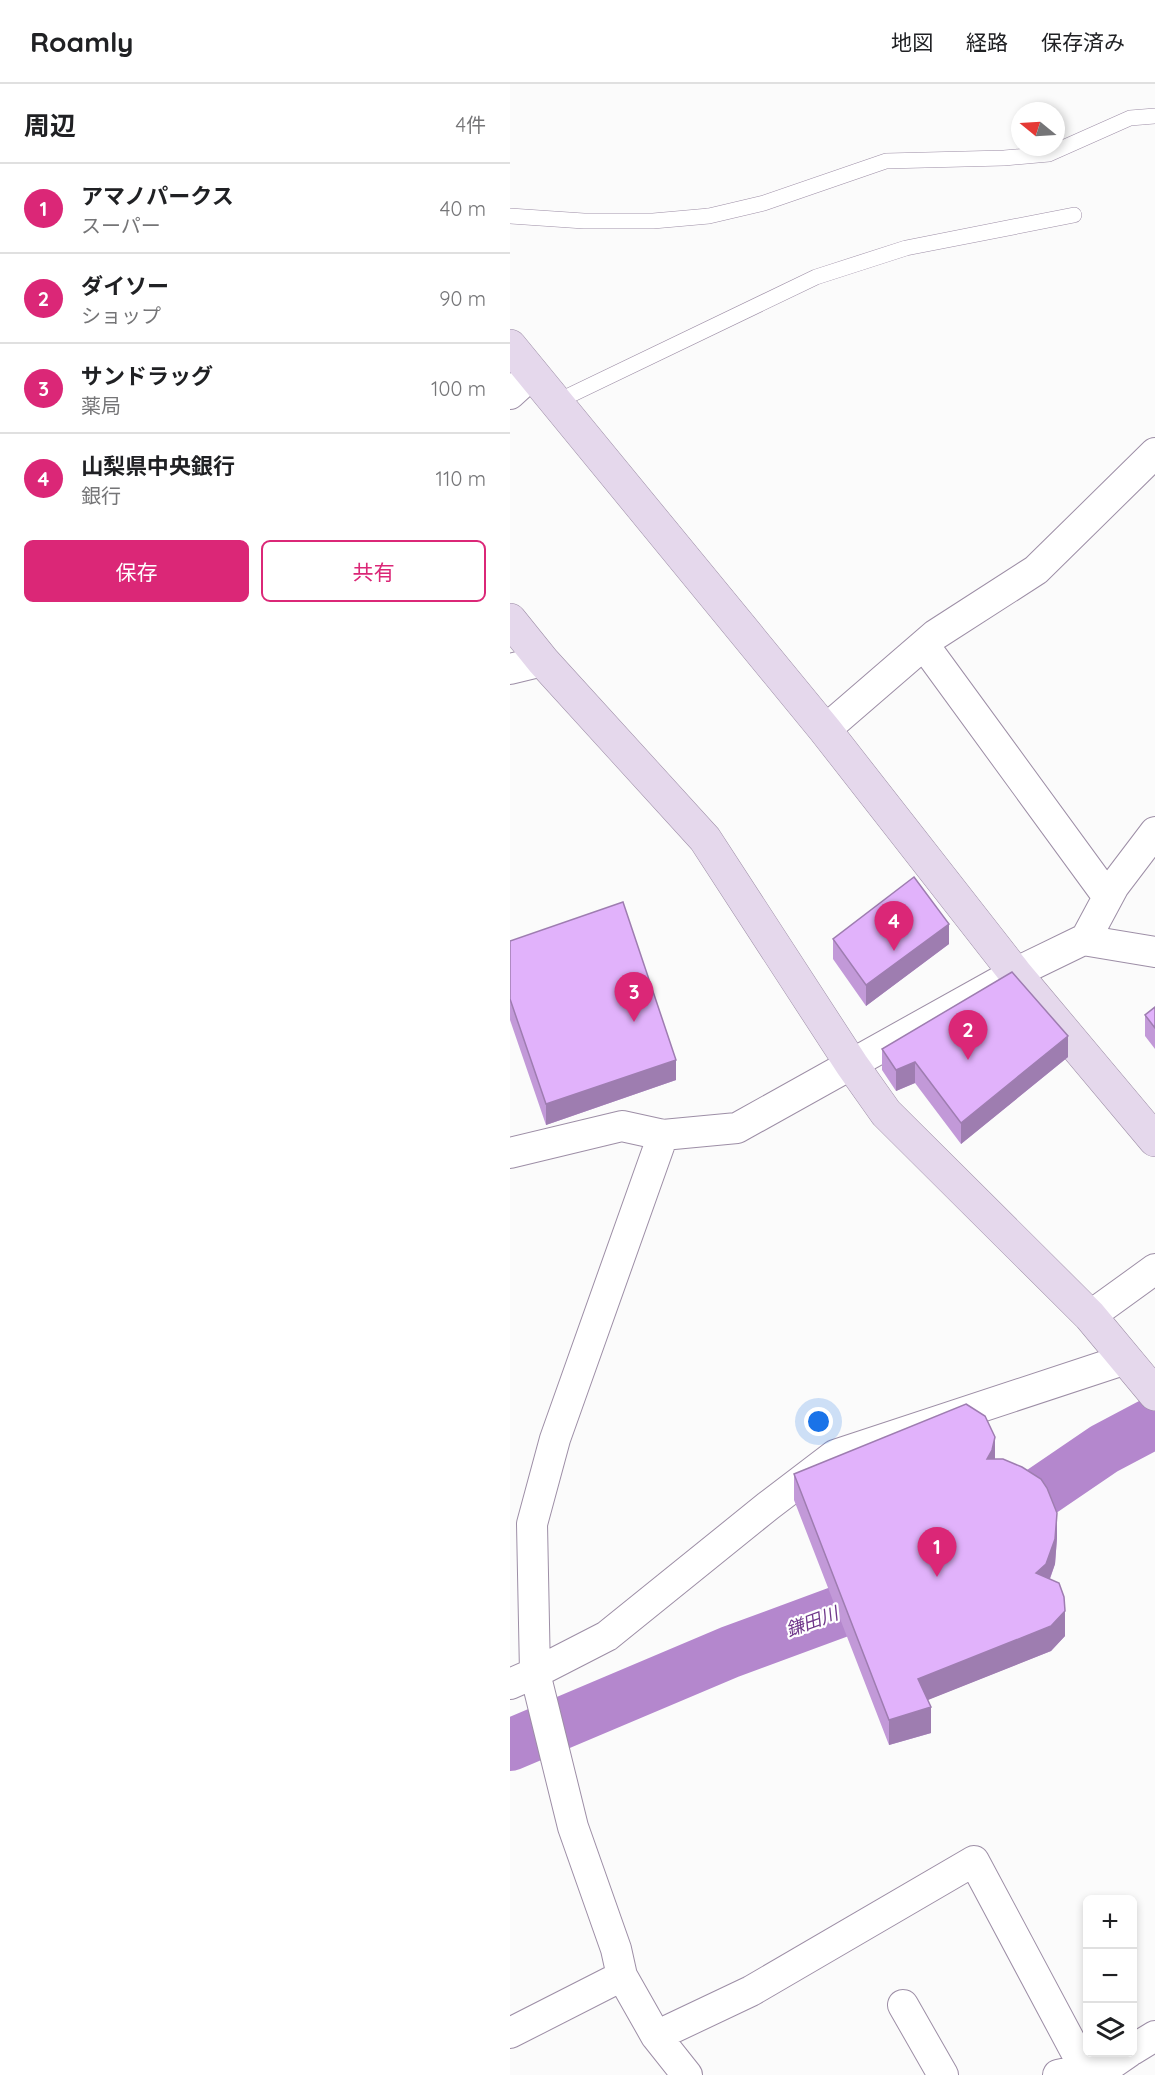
<!DOCTYPE html>
<html lang="ja">
<head>
<meta charset="utf-8">
<style>
  :root { --surface:#fff; --page:#f2f2f2; --text:#202124; --muted:#757577; --line:#e0e0e0; --accent:#db2777 }
  body { margin:0; font-family:Quicksand,"Noto Sans JP",sans-serif; background:var(--page); color:var(--text) }
  .controls { position:absolute; right:18px; bottom:18px; display:grid; overflow:hidden; border-radius:9px; box-shadow:0 3px 9px #0003 }
  .controls button { width:54px; height:54px; display:grid; place-items:center; padding:0; border:0; border-bottom:2px solid var(--line); background:var(--surface); color:var(--text); font:30px sans-serif }
  .compass { position:absolute; left:501px; top:18px; width:54px; height:54px; border-radius:50%; background:var(--surface); box-shadow:0 3px 9px #0003; rotate:288deg }
  .you { position:absolute; left:309px; top:1338px; width:21px; height:21px; margin:-15px; border:4px solid #fff; border-radius:50%; background:#1a73e8; box-shadow:0 0 0 9px #1a73e833 }
  .badge { display:grid; place-items:center; width:39px; height:39px; border-radius:50%; background:var(--accent); color:#fff; font-size:20px; font-weight:700 }
  .pin { position:absolute; translate:-50% -50px; filter:drop-shadow(0 2px 3px #0008) }
  .pin::after { content:''; position:absolute; top:32px; width:21px; height:18px; background:inherit; clip-path:polygon(0 0,100% 0,50% 100%) }
  .list { margin:0; padding:0; list-style:none }
  h2 { display:flex; justify-content:space-between; align-items:center; height:78px; margin:0; padding:0 24px; font-size:26px }
  h2 small { font-size:20px; font-weight:400; color:var(--muted) }
  .list li { display:grid; grid-template-columns:39px 1fr auto; gap:18px; align-items:center; box-sizing:border-box; height:90px; padding:0 24px; border-top:2px solid var(--line) }
  .list b { display:block; font-size:22px; white-space:nowrap }
  .list p { margin:0; font-size:20px; white-space:nowrap; color:var(--muted) }
  .list em { font-size:20px; font-style:normal; color:var(--muted) }
  .actions { display:flex; gap:12px; padding:18px 24px }
  .actions a { flex:1; padding:14px 0; border:2px solid var(--accent); border-radius:9px; text-align:center; font-size:21px; color:var(--accent) }
  .actions .main { background:var(--accent); color:#fff }
  .icon { flex:none; width:33px; height:33px; fill:none; stroke:currentColor; stroke-width:2; stroke-linecap:round; stroke-linejoin:round }
  .map { position:relative; flex:none; width:645px; height:1991px; overflow:hidden }
  header { display:flex; align-items:center; gap:36px; box-sizing:border-box; height:84px; padding:0 30px; background:var(--surface); border-bottom:2px solid var(--line) }
  header strong { font-size:28px }
  nav { display:flex; gap:33px; margin-inline-start:auto; font-size:21px }
  main { display:flex }
  aside { flex:1; background:var(--surface) }
  .map>svg:first-child { display:block }
  .lines { fill:none; stroke-linecap:round; stroke-linejoin:round }
  .river { stroke:#b487cd; stroke-width:52 }
  .lane-casing { stroke:#9d8ea6; stroke-width:16 }
  .street-casing { stroke:#9d8ea6; stroke-width:32 }
  .secondary-casing { stroke:#9d8ea6; stroke-width:34 }
  .lane { stroke:#fff; stroke-width:15 }
  .street { stroke:#fff; stroke-width:30 }
  .secondary { stroke:#e5d8ec; stroke-width:33 }
  .wall { fill:#c299d8 }
  .shaded-wall { fill:#9e7db0 }
  .building { fill:#e1b2fb; stroke:#9e7db0; stroke-width:1.5 }
  .labels { text-anchor:middle; stroke-width:4.5; stroke-linejoin:round; paint-order:stroke }
  .water-label { font-size:18px; font-style:italic; fill:#70388b; stroke:#fff }
</style>
</head>
<body>
<header>
<strong>Roamly</strong>
<nav><a>地図</a><a>経路</a><a>保存済み</a></nav>
</header>
<main>
<aside>
<h2>周辺<small>4件</small></h2>
<ul class="list">
<li><span class="badge">1</span><div><b>アマノパークス</b><p>スーパー</p></div><em>40 m</em></li>
<li><span class="badge">2</span><div><b>ダイソー</b><p>ショップ</p></div><em>90 m</em></li>
<li><span class="badge">3</span><div><b>サンドラッグ</b><p>薬局</p></div><em>100 m</em></li>
<li><span class="badge">4</span><div><b>山梨県中央銀行</b><p>銀行</p></div><em>110 m</em></li>
</ul>
<div class="actions"><a class="main">保存</a><a>共有</a></div>
</aside>
<div class="map">
<svg width="645" height="1991" viewBox="0 0 645 1991">
  <rect width="100%" height="100%" fill="#fbfbfb"/>
  <g class="lines">
    <path class="river" d="M478,1444l116,-79 51,-27
      M0,1661l220,-93 149,-55 23,-14"/>
    <g class="lane-casing">
      <path id="lane" d="M0,132l74,5h69l56,-5 55,-13 122,-42 118,-3 45,-4 81,-36 25,-2
        M46,318l260,-125 90,-29 168,-33"/>
    </g>
    <g class="street-casing">
      <path id="street" d="M0,310l23,-21
        M414,561l184,252
        M0,585l33,-8
        M315,646l110,-95 101,-65 119,-117
        M575,856l29,-54 41,-54
        M153,1051l-108,304 -23,85 3,149 38,154 43,122 6,27 34,60 31,39
        M0,1069l112,-27 41,9 74,-7 278,-155 68,-33 72,12
        M580,1232l65,-47
        M0,1600l25,-11 72,-37 161,-130 67,-51 291,-96
        M393,1921l40,70
        M0,1949l112,-57
        M146,1952l95,-45 223,-130 111,208
        M622,1966l23,-14
        M548,1991l55,-12 16,-11"/>
    </g>
    <g class="secondary-casing">
      <path id="secondary" d="M0,262l315,384 190,243 140,167
        M0,536l33,41 162,178 147,226 34,48 204,203 65,78"/>
    </g>
    <use href="#lane" class="lane"/>
    <use href="#street" class="street"/>
    <use href="#secondary" class="secondary"/>
  </g>
  <path class="wall" d="M323,855l116,5 -83,62 -33,-47z
    M0,857l166,139 -130,45 -36,-105z
    M645,923v42l-10,-13v-21z
    M372,965l186,8 -107,87 -46,-61 -19,8 -14,-21z
    M485,1375l62,79 -2,26 -5,15 15,57 -14,15 -124,49 4,33 -42,12 -95,-245v-26z"/>
  <path class="shaded-wall" d="M439,840v20l-83,62v-21z
    M558,952v21l-107,87v-21z
    M166,976v20l-130,45v-21z
    M405,978v21l-19,8v-21z
    M485,1353v25l-8,-3z
    M547,1429v25l-2,26 -9,25 -10,-16z
    M555,1527v25l-14,15 -133,53v-25z
    M421,1623v26l-42,12v-25z"/>
  <path class="building" d="M404,793l35,47 -83,61 -33,-46z
    M113,818l53,158 -130,44 -36,-105v-58z
    M502,888l56,64 -107,87 -46,-61 -19,8 -14,-21z
    M645,923v21l-10,-13z
    M456,1320l19,12 10,21 -3,13 -5,9h16l19,8 19,12 6,9 10,25 -2,26 -9,25 -10,9 23,10 5,14 1,14 -14,15 -133,53 13,28 -42,13 -95,-246z"/>
  <g class="labels">
    <g class="water-label">
      <text transform="translate(302 1538) rotate(-20)" y="6">鎌田川</text>
    </g>
  </g>
</svg>
<div class="controls">
<button>+</button>
<button>−</button>
<button><svg class="icon" aria-label="layers" viewBox="0 0 24 24"><path d="M12 4l9 5-9 5-9-5zM3 14l9 5 9-5"/></svg></button>
</div>
<svg class="compass" viewBox="-18 -18 36 36"><path d="M0-13l5 13h-10z" fill="#e53935"/><path d="M0 13l5-13h-10z" fill="#757577"/></svg>
<div class="you"></div>
<div class="pin badge" style="left:427px;top:1493px">1</div>
<div class="pin badge" style="left:458px;top:976px">2</div>
<div class="pin badge" style="left:124px;top:938px">3</div>
<div class="pin badge" style="left:384px;top:867px">4</div>
</div>
</main>
</body>
</html>
